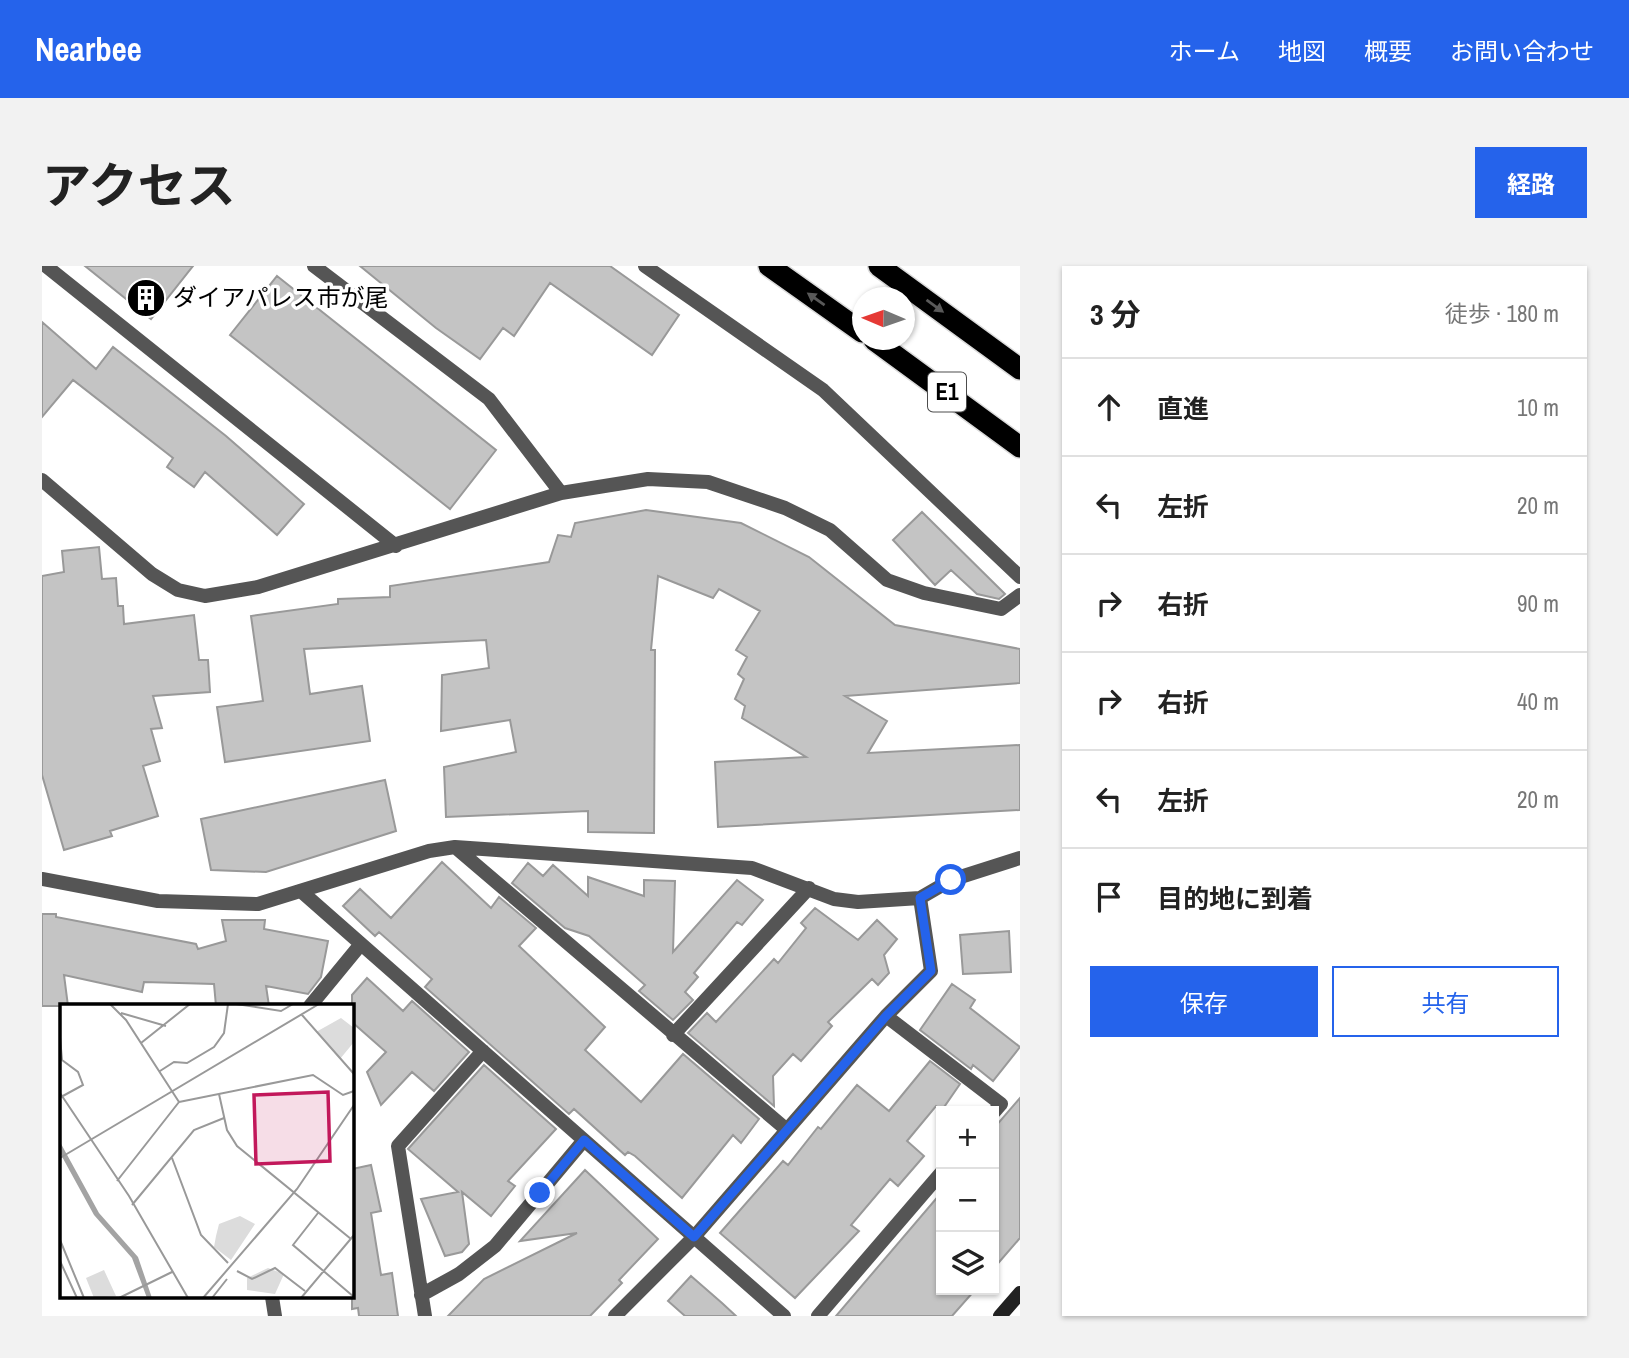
<!DOCTYPE html>
<html lang="ja">
<head>
<meta charset="utf-8">
<style>
  :root { --surface:#fff; --page:#f2f2f2; --text:#222; --muted:#767676; --line:#e0e0e0; --accent:#2563eb }
  body { margin:0; font-family:"Archivo Narrow","Noto Sans JP",sans-serif; background:var(--page); color:var(--text) }
  .controls { position:absolute; right:21px; bottom:21px; display:grid; overflow:hidden; border-radius:0px; box-shadow:0 2px 5px #0004 }
  .controls button { width:63px; height:63px; display:grid; place-items:center; padding:0; border:0; border-bottom:2px solid var(--line); background:var(--surface); color:var(--text); font:35px sans-serif }
  .compass { position:absolute; left:810px; top:21px; width:63px; height:63px; border-radius:50%; background:var(--surface); box-shadow:0 2px 5px #0004; rotate:272deg }
  .stop { position:absolute; width:21px; height:21px; margin:-16px; border:5px solid #2563eb; border-radius:50%; background:#fff }
  .stop.end { background:#2563eb; border-color:#fff; box-shadow:0 2px 7px #0008 }
  .list { margin:0; padding:0; list-style:none }
  h2 { display:flex; justify-content:space-between; align-items:center; height:91px; margin:0; padding:0 28px; font-size:30px }
  h2 small { font-size:23px; font-weight:400; color:var(--muted) }
  .list li { display:grid; grid-template-columns:46px 1fr auto; gap:21px; align-items:center; box-sizing:border-box; height:98px; padding:0 28px; border-top:2px solid var(--line) }
  .list b { display:block; font-size:26px; white-space:nowrap }
  .list em { font-size:23px; font-style:normal; color:var(--muted) }
  .actions { display:flex; gap:14px; padding:21px 28px }
  .actions a { flex:1; padding:16px 0; border:2px solid var(--accent); border-radius:0px; text-align:center; font-size:24px; color:var(--accent) }
  .actions .main { background:var(--accent); color:#fff }
  .icon { flex:none; width:38px; height:38px; fill:none; stroke:currentColor; stroke-width:2; stroke-linecap:round; stroke-linejoin:round }
  .map { position:relative; flex:none; width:978px; height:1050px; overflow:hidden; border-radius:0px }
  header { display:flex; align-items:center; gap:42px; box-sizing:border-box; height:98px; padding:0 35px; background:var(--accent); color:#fff }
  header strong { font-size:33px }
  nav { display:flex; gap:38px; margin-inline-start:auto; font-size:24px }
  .intro { display:flex; align-items:center; justify-content:space-between; box-sizing:border-box; height:168px; padding:0 42px }
  h1 { margin:0; font-size:49px }
  .button { padding:18px 32px; border-radius:0px; background:var(--accent); color:#fff; font-size:24px; font-weight:700 }
  main { display:flex; gap:42px; padding:0 42px }
  aside { flex:1; background:var(--surface); border-radius:0px; box-shadow:0 2px 5px #0004 }
  .map>svg:first-child { display:block }
  .building { fill:#c4c4c4; stroke:#999; stroke-width:2 }
  .lines { fill:none; stroke-linecap:round; stroke-linejoin:round }
  .highway-casing { stroke:#dbdbdb; stroke-width:24 }
  .street { stroke:#555; stroke-width:14 }
  .secondary { stroke:#222; stroke-width:14 }
  .highway { stroke:#000; stroke-width:21 }
  .oneway { fill:#595959 }
  .route { stroke:#2563eb; stroke-width:9 }
  .labels { text-anchor:middle; stroke-width:7; stroke-linejoin:round; paint-order:stroke }
  .shield { fill:#fff; stroke:#4c4c4c; stroke-width:2 }
  .shield-label { font-size:23px; font-weight:bold; fill:#000 }
  .poi-label { font-size:24px; fill:#000; stroke:#fff; text-anchor:start }
  .inset-road { fill:none; stroke:#999; stroke-width:2 }
  .view { fill:#c2185b; fill-opacity:0.15; stroke:#c2185b; stroke-width:3.5 }
  .inset-edge { fill:none; stroke:#000; stroke-width:3.5 }
</style>
</head>
<body>
<header>
<strong>Nearbee</strong>
<nav><a>ホーム</a><a>地図</a><a>概要</a><a>お問い合わせ</a></nav>
</header>
<div class="intro"><h1>アクセス</h1><a class="button">経路</a></div>
<main>
<div class="map">
<svg width="978" height="1050" viewBox="0 0 978 1050">
  <rect width="100%" height="100%" fill="#fff"/>
  <path class="building" d="M43,0h108l-42,53z
    M318,0h250l69,49 -27,40 -102,-72 -36,53 -11,-8 -23,31 -44,-31z
    M235,10l219,174 -46,59 -220,-174z
    M0,56l54,47 17,-22 113,89 78,68 -27,31 -72,-63 -11,15 -27,-20 6,-9 -100,-78 -31,37z
    M604,244l95,13 68,34 86,68 125,24v34l-175,13 42,25 -19,32 152,-8v65l-302,17 -3,-65 91,-5 -64,-39 3,-12 -10,-7 9,-20 -6,-5 9,-17 -11,-7 24,-39 -41,-22 -6,9 -55,-22 -7,74h4l-1,183 -66,-1v-21l-142,6 -2,-50 72,-15 -6,-32 -69,11 1,-56 47,-7 -3,-28 -182,9 6,45 52,-8 8,55 -145,21 -8,-55 46,-6 -12,-85 87,-12v-5l52,-2v-11l159,-24 9,-27 13,2 4,-14z
    M880,246l83,82 -6,5 -22,-5 -26,-24 -16,15 -42,-45z
    M57,281l3,32 14,-1 2,28h5l1,18 70,-9 5,45h9l2,32 -57,4 9,32 -11,1 9,32 -17,5 15,50 -48,15 2,5 -48,14 -22,-75v-199l22,-4 -2,-21z
    M343,514l11,51 -130,41 -55,-2 -10,-51z
    M400,596l49,46 8,-11 37,31 -17,18 86,81 -20,23 56,52 42,-48 76,65 -18,24 -8,-8 -51,63 -47,-42 -7,-4 -3,3 -51,-46 -5,5 -144,-127 7,-8 -53,-47 -4,4 -32,-30 17,-17 31,29z
    M486,597l15,13 10,-11 35,31v-19l56,19v-16l31,1 -2,71 64,-72 26,20 -21,25 -5,-3 -43,51 4,4 -13,15 8,8 -20,20 -34,-29 6,-6 -56,-49 -24,-8 -53,-45z
    M773,642l43,32 19,-20 20,19 -13,16 5,18 -11,12 -6,-6 -44,43 4,4 -31,35 -8,-7 -20,22 1,30 -86,-73 19,-20 9,9 58,-63 4,4 28,-35 -5,-5z
    M0,648h14v3l140,27 2,5 28,-8 -4,-21h43l-1,9 64,12 -7,36 -13,17 -42,-8 3,20h-53l-2,-22 -70,-2 -2,10 -78,-17 4,31h-26z
    M967,665l2,41 -48,2 -3,-39z
    M325,712l36,33 9,-10 57,51 -35,39 -22,-19 -31,33 -14,-33 19,-20 -34,-30v-27z
    M910,718l23,16 -5,8 50,39 -27,34 -20,-16 -2,4 -51,-39z
    M888,795l30,23 -18,26 -6,-4 -29,35 17,15 -26,30 -8,-7 -39,46 8,6 -64,67 -75,-65 63,-72 5,4 30,-38 3,2 36,-44 32,26z
    M442,799l72,64 -48,52 7,5 -24,30 -29,-24 7,52 -7,8 -17,4 -24,-57 37,-7 -50,-43z
    M978,832v140l-26,30v-140z
    M329,899l10,46 -10,2 10,62 11,-2 6,43h-39l-1,-8 -6,1v-140z
    M543,904l73,69 -39,41 3,3 -32,33h-142l36,-37 93,-46 -57,8z
    M899,927v97h34l-23,26h-116z
    M649,1010l31,27 14,13h-51l-17,-15z"/>
  <g class="lines">
    <g class="highway-casing">
      <path id="highway" d="M727,0l93,66
        M837,0l141,103
        M832,74l146,107"/>
    </g>
    <path class="street" d="M4,0l350,280
      M272,0l175,133 72,94
      M603,0l178,124 197,187
      M0,214l110,94 26,16 27,6 53,-9 303,-94 87,-14 60,3 77,26 45,22 57,50 37,13 77,16 19,-14
      M413,581l332,283
      M0,613l116,22 100,3 171,-53 26,-4 297,21 82,31 24,3 62,-4 31,-18 69,-22
      M260,626l482,424
      M268,740l51,-62
      M844,750l115,88 -7,8
      M631,769l136,-147
      M379,1029l38,-21 36,-28 89,-106
      M230,1031l3,19
      M383,1050l-27,-170 85,-95
      M573,1050l79,-79 192,-221 45,-45 -11,-73
      M776,1050l123,-143"/>
    <path class="secondary" d="M958,1050l20,-23"/>
    <use href="#highway" class="highway"/>
  </g>
  <defs><path id="oneway-solid" d="M-6-.8H1V-3.2L6.5 0L1 3.2V.8H-6Z" transform="scale(1.75)"/></defs>
  <g class="oneway">
    <use href="#oneway-solid" transform="translate(774 33) rotate(-145)"/>
    <use href="#oneway-solid" transform="translate(893 40) rotate(36)"/>
  </g>
  <g class="lines">
    <path class="route" d="M498,927l44,-53 110,97 192,-221 45,-45 -11,-73 31,-18"/>
  </g>
  <defs>
    <g id="building-disc" transform="scale(2.0125)"><circle r="9.5" fill="#000" stroke="#fff"/><path d="M-4-6H4V6H1V3H-1V6H-4ZM-2.5-4.3h1.7v1.8h-1.7ZM.8-4.3h1.7v1.8H.8ZM-2.5-1h1.7V.8h-1.7ZM.8-1h1.7V.8H.8Z" fill="#fff"/></g>
  </defs>
  <g fill-rule="evenodd">
    <use href="#building-disc" x="104" y="32"/>
  </g>
  <g class="labels">
    <rect class="shield" x="886" y="106.5" width="38" height="39" rx="5"/>
    <g class="shield-label">
      <text x="905" y="134">E1</text>
    </g>
    <g class="poi-label">
      <text x="131" y="40">ダイアパレス市が尾</text>
    </g>
  </g>
  <g transform="translate(18 738)">
    <rect width="294" height="294" fill="#fff"/>
    <path d="M281,14l13,10v14l-14,17 -24,-27zM180,212l15,8 -24,36 -17,-13 2,-11 3,-12zM208,264l16,6 -9,20 -28,-4v-12zM44,266l12,26 -22,2 -8,-20z" fill="#dcdcdc"/>
    <path d="M0,138l39,71 39,44 14,41h-5l-15,-40 -38,-43 -34,-62z" fill="#a3a3a3"/>
    <path class="inset-road" d="M50,0l16,16 53,82M176,0l45,7 12,-7M61,9l45,13M242,11l52,59M0,33l2,23 16,12 5,13 -22,12M81,39l49,-39M100,67l14,-9 13,1 27,-16 10,-14 4,-29M0,89l69,103 59,102M159,90l8,36 10,16 114,93M119,98l134,-27 30,20 11,-4M0,154l259,-154M112,154l29,77 27,28M57,177l62,-79M72,201l62,-75 30,-12M258,209l-25,32 61,52M0,236l24,58M0,257l17,37M177,267l15,8 23,-11 30,23M59,294l53,-26M143,294l94,-109 57,-84M152,294l15,-19M241,294l53,-63"/>
    <path class="view" d="M268,88l2,69 -74,3 -2,-69z"/>
    <rect width="294" height="294" class="inset-edge"/>
  </g>
</svg>
<div class="controls">
<button>+</button>
<button>−</button>
<button><svg class="icon" aria-label="layers" viewBox="0 0 24 24"><path d="M12 4l9 5-9 5-9-5zM3 14l9 5 9-5"/></svg></button>
</div>
<svg class="compass" viewBox="-18 -18 36 36"><path d="M0-13l5 13h-10z" fill="#e53935"/><path d="M0 13l5-13h-10z" fill="#767676"/></svg>
<div class="stop" style="left:909px;top:614px"></div>
<div class="stop end" style="left:498px;top:927px"></div>
</div>
<aside>
<h2>3 分<small>徒歩 · 180 m</small></h2>
<ul class="list">
<li><svg class="icon" aria-label="ahead" viewBox="0 0 24 24"><path d="M12 20V5M6 11l6-6 6 6"/></svg><div><b>直進</b></div><em>10 m</em></li>
<li><svg class="icon" aria-label="left" viewBox="0 0 24 24"><path d="M17 20v-9H6M10 6l-5 5 5 5"/></svg><div><b>左折</b></div><em>20 m</em></li>
<li><svg class="icon" aria-label="right" viewBox="0 0 24 24"><path d="M7 20v-9h11M14 6l5 5-5 5"/></svg><div><b>右折</b></div><em>90 m</em></li>
<li><svg class="icon" aria-label="right" viewBox="0 0 24 24"><path d="M7 20v-9h11M14 6l5 5-5 5"/></svg><div><b>右折</b></div><em>40 m</em></li>
<li><svg class="icon" aria-label="left" viewBox="0 0 24 24"><path d="M17 20v-9H6M10 6l-5 5 5 5"/></svg><div><b>左折</b></div><em>20 m</em></li>
<li><svg class="icon" aria-label="arrive" viewBox="0 0 24 24"><path d="M6 21V4h12l-3 4 3 4H6"/></svg><div><b>目的地に到着</b></div></li>
</ul>
<div class="actions"><a class="main">保存</a><a>共有</a></div>
</aside>
</main>
</body>
</html>
